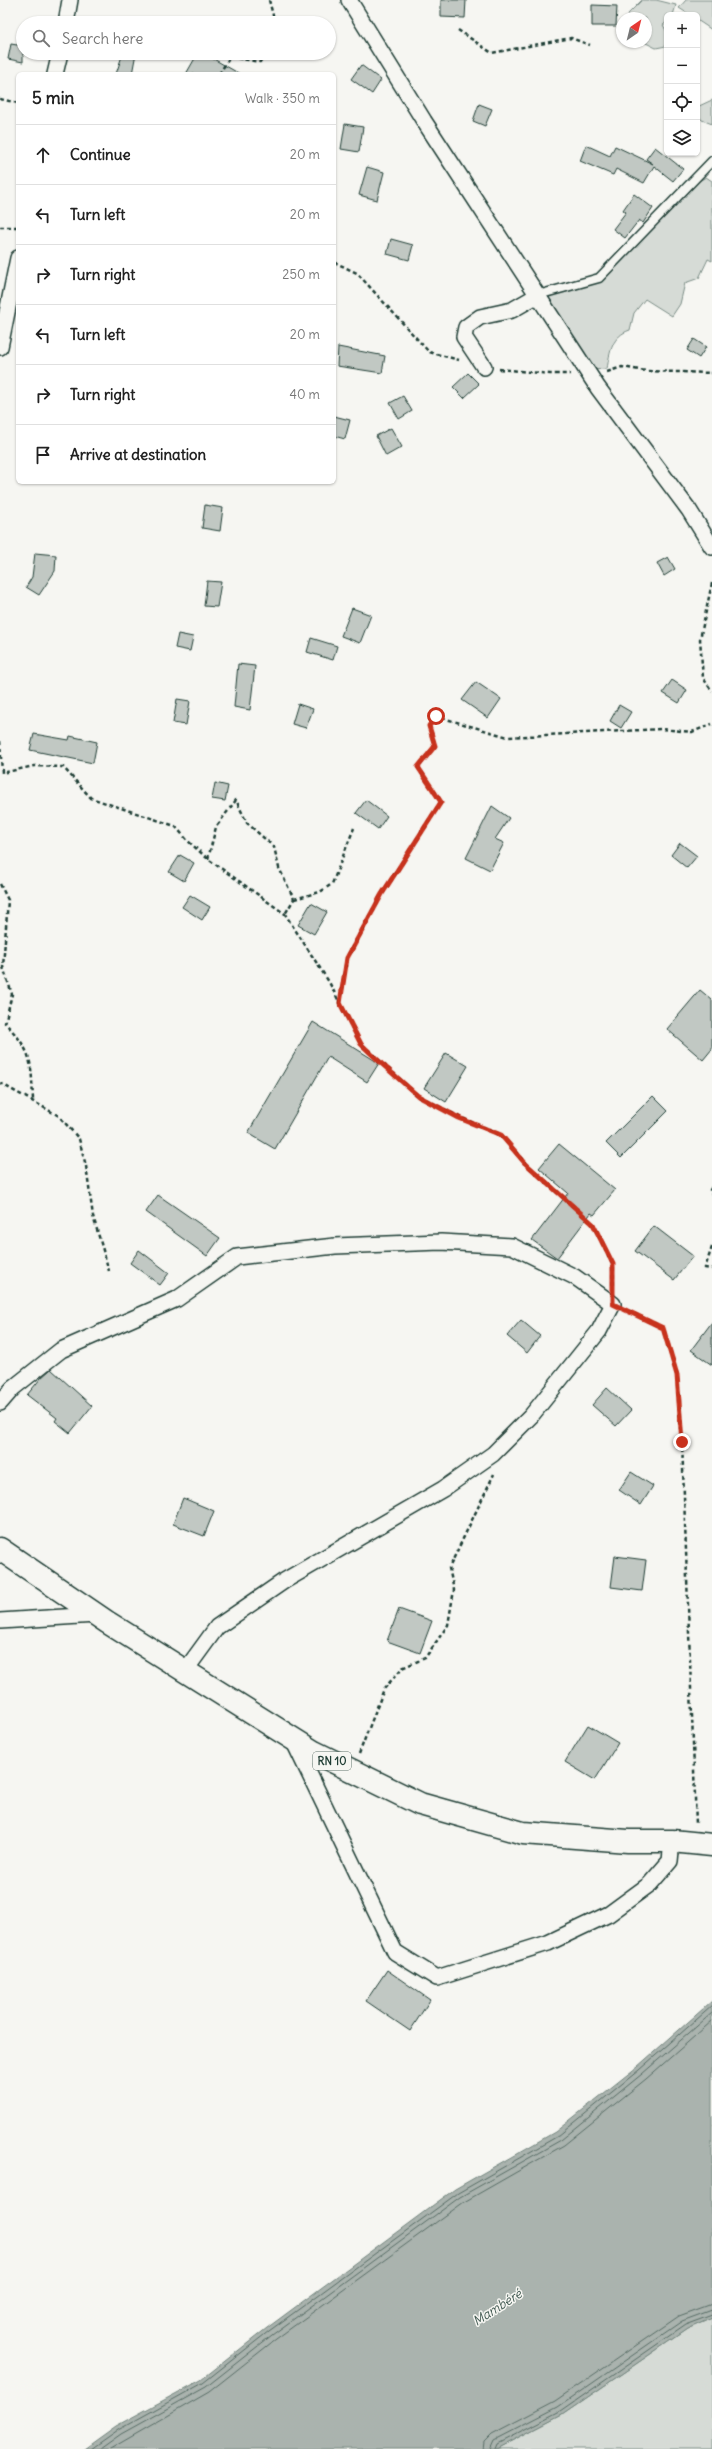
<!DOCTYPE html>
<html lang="en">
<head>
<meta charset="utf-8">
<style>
  :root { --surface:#fff; --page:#f2f2f2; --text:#222; --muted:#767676; --line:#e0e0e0 }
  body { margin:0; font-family:Delius,sans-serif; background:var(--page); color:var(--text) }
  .controls { position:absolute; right:12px; top:12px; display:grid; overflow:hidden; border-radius:6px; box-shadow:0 1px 3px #0004 }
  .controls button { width:36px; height:36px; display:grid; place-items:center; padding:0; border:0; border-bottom:1px solid var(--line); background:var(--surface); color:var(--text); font:20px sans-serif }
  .compass { position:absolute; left:616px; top:12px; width:36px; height:36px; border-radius:50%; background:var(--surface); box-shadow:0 1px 3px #0004; rotate:35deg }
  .stop { position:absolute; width:12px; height:12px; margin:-9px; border:3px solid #c8321e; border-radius:50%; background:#fff }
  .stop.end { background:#c8321e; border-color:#fff; box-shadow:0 1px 4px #0008 }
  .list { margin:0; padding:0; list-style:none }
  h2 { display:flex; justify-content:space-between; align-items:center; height:52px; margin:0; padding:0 16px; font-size:17px }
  h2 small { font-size:13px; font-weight:400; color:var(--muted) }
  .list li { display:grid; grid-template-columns:26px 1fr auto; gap:12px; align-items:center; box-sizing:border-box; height:60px; padding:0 16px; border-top:1px solid var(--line) }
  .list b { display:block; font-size:15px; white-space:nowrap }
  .list em { font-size:13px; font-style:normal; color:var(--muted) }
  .icon { flex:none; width:22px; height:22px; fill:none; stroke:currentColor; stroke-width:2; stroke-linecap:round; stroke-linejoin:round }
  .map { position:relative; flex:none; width:712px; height:2449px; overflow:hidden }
  .search { position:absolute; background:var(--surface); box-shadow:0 1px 3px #0004; left:16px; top:16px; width:320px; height:44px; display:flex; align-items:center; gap:10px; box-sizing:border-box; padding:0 14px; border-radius:22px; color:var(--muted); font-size:15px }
  .panel { position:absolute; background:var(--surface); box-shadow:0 1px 3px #0004; left:16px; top:72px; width:320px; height:412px; border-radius:6px }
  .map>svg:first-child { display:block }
  .green { fill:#d6dbd6; stroke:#7a8c85 }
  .water { fill:#aab3ae; stroke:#72847d }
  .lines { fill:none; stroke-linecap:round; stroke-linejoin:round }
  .shore { stroke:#576c65; stroke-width:1 }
  .building { fill:#c1c8c3; stroke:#1f3d34 }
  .service-casing { stroke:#1f3d34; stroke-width:11 }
  .minor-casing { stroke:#1f3d34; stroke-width:18 }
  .primary-casing { stroke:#1f3d34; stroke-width:25 }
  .path { stroke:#1f3d34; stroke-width:2.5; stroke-dasharray:4 3; stroke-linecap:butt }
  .service { stroke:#f6f6f2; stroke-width:8 }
  .minor { stroke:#f6f6f2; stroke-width:15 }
  .primary { stroke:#f6f6f2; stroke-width:22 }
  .route { stroke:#c8321e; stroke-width:5 }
  .labels { text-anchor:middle; stroke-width:3; stroke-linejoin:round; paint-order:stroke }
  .shield { fill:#f6f6f2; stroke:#60746d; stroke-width:1 }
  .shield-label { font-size:11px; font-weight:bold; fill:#1f3d34 }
  .water-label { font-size:13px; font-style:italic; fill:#425a52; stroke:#f6f6f2 }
</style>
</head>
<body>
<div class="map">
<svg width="712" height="2449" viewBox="0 0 712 2449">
  <rect width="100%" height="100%" fill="#f6f6f2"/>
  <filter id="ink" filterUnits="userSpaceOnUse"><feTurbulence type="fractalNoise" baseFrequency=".025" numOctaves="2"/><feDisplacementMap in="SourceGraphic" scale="8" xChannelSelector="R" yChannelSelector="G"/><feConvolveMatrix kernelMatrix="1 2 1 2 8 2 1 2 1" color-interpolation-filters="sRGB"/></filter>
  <g filter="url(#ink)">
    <path class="green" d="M642,0h14l20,5 -3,10h-6v7l-4,3 4,7 -1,14 -10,2 -12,-6h2v-24h-19l1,-4z
      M686,0h26v30l-15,-10v-5h-7l-11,-7z
      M712,100v24l-10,-4 -5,-6v-7z
      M706,177l6,4v80l-4,-2 -9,19 -14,5 -5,21 -8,12 -27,-17 -11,14 -4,17c-18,6 -20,21 -23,39l-17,1 -45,-73 54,-17 100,-99z
      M712,2318v131h-216l67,-35 124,-85z"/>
    <path class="water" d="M712,2001v317l-25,11 -124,85 -67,35h-412l32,-23 85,-46 66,-52 188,-139 100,-57 82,-65z"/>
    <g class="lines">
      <path class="shore" d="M91,2449l27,-19 85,-47 66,-52 189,-138 100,-57 81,-66 73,-64
        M100,2449l21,-15 85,-47 66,-52 188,-138 101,-57 81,-66 70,-61
        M110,2449l99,-57 67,-53 188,-137 100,-57 82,-66 66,-58
        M484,2449l1,-8 7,-7 63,-33 124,-85 33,-12
        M490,2449l4,-9 64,-33 124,-86 30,-11
        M495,2449l2,-5 64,-33 124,-86 27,-10"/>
    </g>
    <path class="building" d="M441,0h25l-1,18 -24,-1z
      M592,5l25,1 -1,20h-24z
      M11,44l12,2v16l-15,-3z
      M123,53h13l-4,21h-16z
      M198,53h5l37,21h-54z
      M361,65l20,15 -9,14 -21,-15z
      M479,104l13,5 -7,17 -12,-5z
      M345,124l18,3 -4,25 -18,-3z
      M586,145l24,11 5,-10 38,18 -7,-5 9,-12 28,22 -10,12 -19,-15 -10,17 -28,-14 -3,6 -33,-14z
      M367,167l17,5 -7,28 -18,-5z
      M634,194l19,14 -10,15 -4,-3 -14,18 -12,-9 13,-17 -3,-2z
      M391,239l22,6 -4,15 -22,-6z
      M694,339l12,8 -7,11 -12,-8z
      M338,347l47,9 -3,17 -45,-7z
      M468,373l11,11 -15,14 -11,-11z
      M403,396l9,15 -13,8 -9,-16z
      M334,416l16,4 -5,19 -11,-3z
      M391,428l11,19 -16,9 -10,-20z
      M205,505l18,3 -3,23 -18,-3z
      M35,553l21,2 -1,16 -16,24 -13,-8 6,-10z
      M668,557l7,12 -11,7 -7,-13z
      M207,581l14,1 -4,25 -13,-1z
      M352,608l19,7 -11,28 -19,-7z
      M178,634l15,3 -3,14 -15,-3z
      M311,638l26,8 -4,14 -26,-8z
      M238,664l17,2 -5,44 -16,-3z
      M672,680l15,10 -8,13 -16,-10z
      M476,682l25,17 -13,19 -26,-18z
      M177,699l13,2 -4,24 -13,-2z
      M298,704l15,5 -7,19 -14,-4z
      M619,705l12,7 -10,16 -11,-7z
      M34,734l35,6 1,-4 27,6 -4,21 -63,-13z
      M215,783l13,3 -3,15 -13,-2z
      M366,800l21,16 -9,13 -22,-16z
      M492,806l17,12 -14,21 9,4 -14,27 -24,-12z
      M680,843l17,13 -10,12 -16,-13z
      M180,855l14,8 -10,18 -15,-9z
      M190,895l20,12 -8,13 -20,-13z
      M311,903l16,9 -13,22 -16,-9z
      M700,990l12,10v49l-9,11 -36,-31z
      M313,1022l66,41 -12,19 -39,-25 -53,92 -27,-16z
      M446,1053l22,13 -22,36 -22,-14z
      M653,1096l15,15 -47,47 -15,-15z
      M559,1144l56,46 -21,25 -3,-2 -34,45 -25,-18 36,-47 -29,-25z
      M158,1195l62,43 -13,18 -61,-44z
      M654,1226l39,30 -19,24 -39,-29z
      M139,1250l30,23 -9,12 -30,-22z
      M521,1320l19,16 -13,17 -20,-17z
      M712,1322v43l-21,-15z
      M51,1369l41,37 -22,27 -15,-12 2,-3 -30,-23 14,-17z
      M607,1388l24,22 -15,16 -24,-21z
      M631,1472l22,14 -12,19 -22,-15z
      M183,1498l31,13 -10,25 -31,-12z
      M615,1556l31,4 -4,31 -31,-4z
      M399,1609l33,12 -12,32 -33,-12z
      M588,1725l30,18 -23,37 -30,-18z
      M387,1970l43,30 -20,31 -44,-30z"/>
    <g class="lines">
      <g class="service-casing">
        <path id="service" d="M538,295l61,-17 113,-117"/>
      </g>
      <g class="minor-casing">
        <path id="minor" d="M349,0l75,121 174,267 91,122 23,37
          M66,23l4,-23
          M55,74l5,-21
          M0,347l18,-89
          M484,367l-20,-30 2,-10 14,-10 32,-7 26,-15
          M0,1403l13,-15 48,-38 116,-51 60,-42 98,-11 106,-4 71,4 63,31 38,27 -14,27 -68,85 -38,38 -50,35 -159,92 -67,46 -32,44
          M0,1621l96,-6
          M293,1740l102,212 42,26 111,-35 61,-29 41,-30 20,-23 2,-20"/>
      </g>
      <g class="primary-casing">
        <path id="primary" d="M0,1549l107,73 207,130 106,52 103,29 105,8h44l40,4"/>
      </g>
      <path class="path" d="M269,0l6,23
        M458,30l34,23 79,-15 19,7
        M219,74l11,-17 30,5 5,-9
        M0,99l18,4
        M0,227h18
        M334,262l23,11 72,79 30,8
        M499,369l51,5h20
        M607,372l15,-5 24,4 66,2
        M712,583l-12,56 3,39 9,13
        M0,741l2,32 32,-7 29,1 28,31 84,28 13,15 20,18 77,55 44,68 32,62 57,52 41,21 42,18 24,28 68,61 20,41v20
        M208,859l8,-32 20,-27 11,23 27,24 5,21 15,31 -9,15
        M0,884l8,16 -5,67 9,27 -7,29c28,29 26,38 28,77
        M294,899l26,-7 12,-8 22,-56
        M340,1003l7,-45 35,-64 59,-92 -23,-35 17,-21 -6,-20 7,-10 72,21 153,-8 31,3 20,-8
        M0,1083l59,33 20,23 7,27 7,50 16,55
        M712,1187l-2,3 2,4
        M712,1247l-7,21 7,1
        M628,1311l35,17 14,47 5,66 14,384
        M359,1754l25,-65 18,-21 23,-10 23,-33 6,-35 -5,-22 45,-94"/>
      <use href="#service" class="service"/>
      <use href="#minor" class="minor"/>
      <use href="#primary" class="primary"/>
    </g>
  </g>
  <g class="lines" filter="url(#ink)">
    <path class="route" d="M436,716l-7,10 6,20 -17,21 23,35 -59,92 -35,64 -7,45 21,41 21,20 36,32 41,22 42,17 24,28 68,61 20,40v40l50,24 14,47 5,67"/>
  </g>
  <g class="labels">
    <rect class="shield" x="313" y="1752" width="38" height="18" rx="3"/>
    <g class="shield-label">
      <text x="332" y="1765">RN 10</text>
    </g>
    <g class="water-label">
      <text transform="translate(497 2307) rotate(-33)" y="5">Mambéré</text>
    </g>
  </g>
</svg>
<div class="controls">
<button>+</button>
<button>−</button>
<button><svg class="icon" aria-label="locate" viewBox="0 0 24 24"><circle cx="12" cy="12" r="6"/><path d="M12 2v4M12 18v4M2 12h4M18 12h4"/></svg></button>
<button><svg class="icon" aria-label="layers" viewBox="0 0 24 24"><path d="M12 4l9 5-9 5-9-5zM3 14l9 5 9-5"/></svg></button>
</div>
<svg class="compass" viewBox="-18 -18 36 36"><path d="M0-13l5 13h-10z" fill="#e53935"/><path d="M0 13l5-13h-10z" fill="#767676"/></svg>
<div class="stop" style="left:436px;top:716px"></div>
<div class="stop end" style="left:682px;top:1442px"></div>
<div class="search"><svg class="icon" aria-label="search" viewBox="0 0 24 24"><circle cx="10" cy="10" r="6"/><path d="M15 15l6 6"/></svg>Search here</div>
<section class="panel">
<h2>5 min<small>Walk · 350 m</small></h2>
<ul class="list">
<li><svg class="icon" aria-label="ahead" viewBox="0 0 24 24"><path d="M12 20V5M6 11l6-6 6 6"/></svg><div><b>Continue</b></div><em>20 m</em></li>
<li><svg class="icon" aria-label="left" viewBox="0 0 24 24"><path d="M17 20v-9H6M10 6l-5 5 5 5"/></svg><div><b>Turn left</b></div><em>20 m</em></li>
<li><svg class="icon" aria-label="right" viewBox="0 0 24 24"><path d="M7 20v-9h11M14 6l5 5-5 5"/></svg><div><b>Turn right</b></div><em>250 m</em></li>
<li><svg class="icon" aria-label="left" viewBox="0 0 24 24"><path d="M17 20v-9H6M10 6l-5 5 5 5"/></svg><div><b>Turn left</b></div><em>20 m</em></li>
<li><svg class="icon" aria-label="right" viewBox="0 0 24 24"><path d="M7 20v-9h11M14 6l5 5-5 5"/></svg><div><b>Turn right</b></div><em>40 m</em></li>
<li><svg class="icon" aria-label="arrive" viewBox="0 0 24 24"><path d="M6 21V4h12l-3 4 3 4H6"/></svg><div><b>Arrive at destination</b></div></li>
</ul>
</section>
</div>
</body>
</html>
